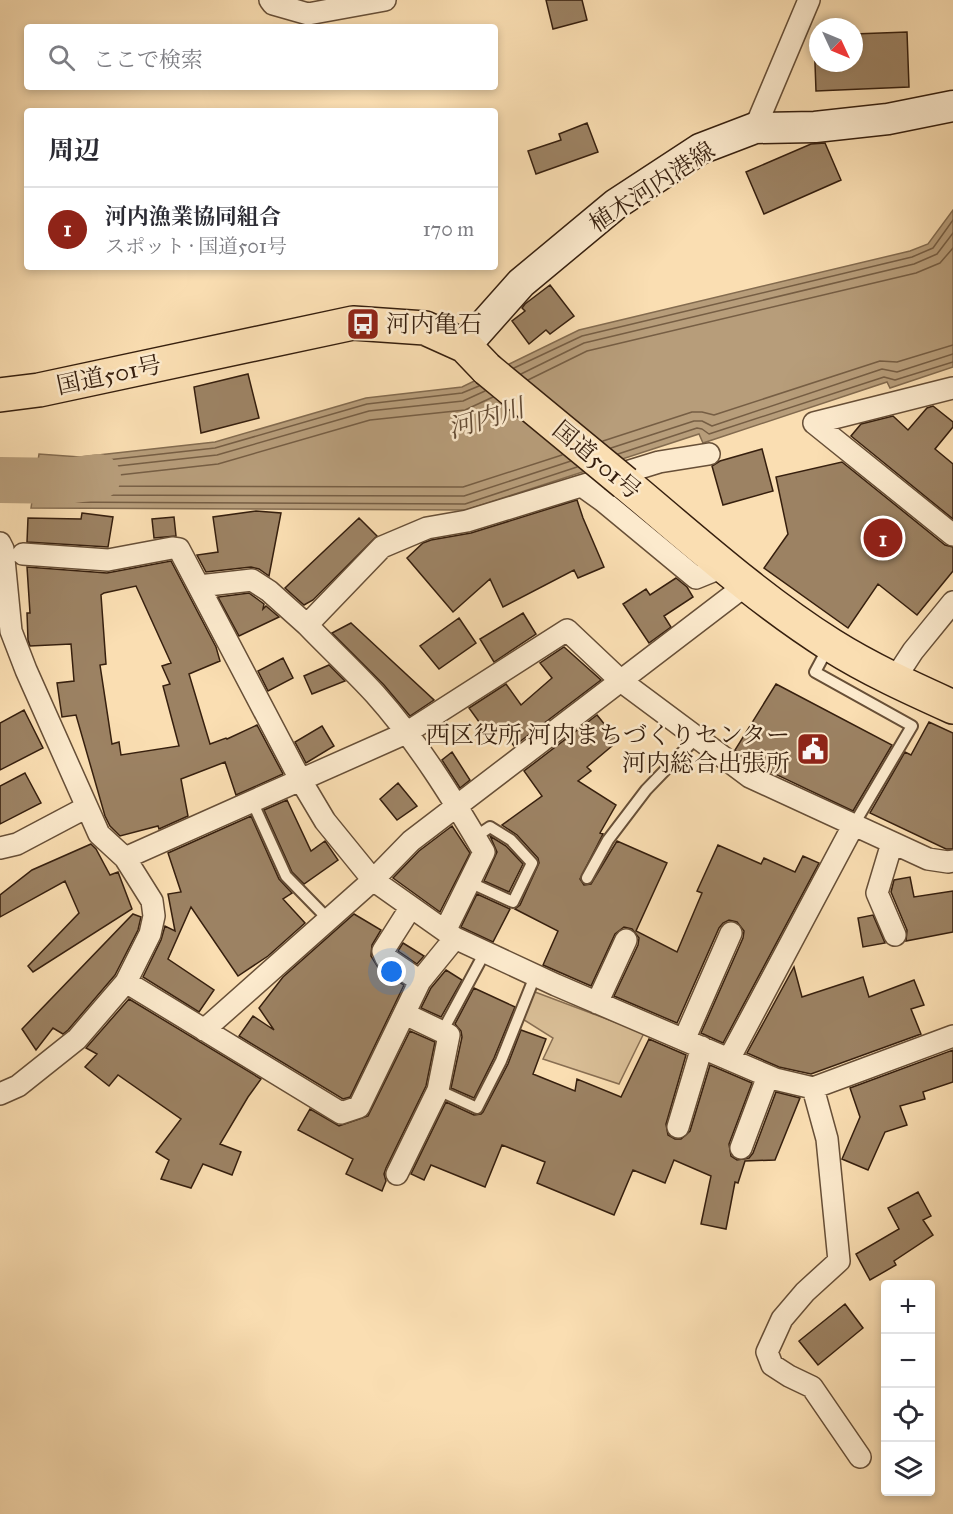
<!DOCTYPE html>
<html lang="ja">
<head>
<meta charset="utf-8">
<style>
  :root { --surface:#fff; --page:#f7f7f7; --text:#2b2b33; --muted:#7c7c81; --line:#e1e1e2; --accent:#8f2418 }
  body { margin:0; font-family:"IM FELL Great Primer","Noto Serif JP",serif; background:var(--page); color:var(--text) }
  .controls { position:absolute; right:18px; bottom:18px; display:grid; overflow:hidden; border-radius:6px; box-shadow:0 3px 9px #0003 }
  .controls button { width:54px; height:54px; display:grid; place-items:center; padding:0; border:0; border-bottom:2px solid var(--line); background:var(--surface); color:var(--text); font:30px sans-serif }
  .compass { position:absolute; left:809px; top:18px; width:54px; height:54px; border-radius:50%; background:var(--surface); box-shadow:0 3px 9px #0003; rotate:134deg }
  .you { position:absolute; left:392px; top:972px; width:21px; height:21px; margin:-15px; border:4px solid #fff; border-radius:50%; background:#1a73e8; box-shadow:0 0 0 9px #1a73e833 }
  .badge { display:grid; place-items:center; width:39px; height:39px; border-radius:50%; background:var(--accent); color:#fff; font-size:20px; font-weight:700 }
  .pin { position:absolute; translate:-50% -50%; border:3px solid #fff; box-shadow:0 2px 6px #0006 }
  .list { margin:0; padding:0; list-style:none }
  h2 { display:flex; justify-content:space-between; align-items:center; height:78px; margin:0; padding:0 24px; font-size:26px }
  h2 small { font-size:20px; font-weight:400; color:var(--muted) }
  .list li { display:grid; grid-template-columns:39px 1fr auto; gap:18px; align-items:center; box-sizing:border-box; height:84px; padding:0 24px; border-top:2px solid var(--line) }
  .list b { display:block; font-size:22px; white-space:nowrap }
  .list p { margin:0; font-size:20px; white-space:nowrap; color:var(--muted) }
  .list em { font-size:20px; font-style:normal; color:var(--muted) }
  .icon { flex:none; width:33px; height:33px; fill:none; stroke:currentColor; stroke-width:2; stroke-linecap:round; stroke-linejoin:round }
  .map { position:relative; flex:none; width:953px; height:1514px; overflow:hidden }
  .search { position:absolute; background:var(--surface); box-shadow:0 3px 9px #0003; left:24px; top:24px; width:474px; height:66px; display:flex; align-items:center; gap:15px; box-sizing:border-box; padding:0 21px; border-radius:6px; color:var(--muted); font-size:22px }
  .panel { position:absolute; background:var(--surface); box-shadow:0 3px 9px #0003; left:24px; top:108px; width:474px; height:162px; border-radius:6px }
  .map>svg:first-child { display:block }
  .green { fill:#d9be96; stroke:#886e52; stroke-width:1.5 }
  .water { fill:#b79d7a; stroke:#836b4f; stroke-width:1.5 }
  .lines { fill:none; stroke-linecap:round; stroke-linejoin:round }
  .shore { stroke:#765e44; stroke-width:1.5 }
  .river { stroke:#b79d7a; stroke-width:46 }
  .building { fill:#9c8263; stroke:#361f0e; stroke-width:1.5; fill-rule:evenodd }
  .lane-casing { stroke:#674f37; stroke-width:14 }
  .street-casing { stroke:#674f37; stroke-width:24 }
  .secondary-casing { stroke:#361f0e; stroke-width:33 }
  .highway-casing { stroke:#361f0e; stroke-width:36 }
  .lane { stroke:#fceacd; stroke-width:10 }
  .street { stroke:#fceacd; stroke-width:21 }
  .secondary { stroke:#fceacd; stroke-width:30 }
  .highway { stroke:#fadeb2; stroke-width:33 }
  .highway-bridge-casing { stroke:#361f0e; stroke-width:36; stroke-linecap:butt }
  .highway-bridge { stroke:#fadeb2; stroke-width:33 }
  .labels { text-anchor:middle; stroke-width:5; stroke-linejoin:round; paint-order:stroke }
  .street-label { font-size:24px; fill:#361f0e; stroke:#fceacd }
  .poi-label { font-size:24px; fill:#361f0e; stroke:#fceacd; text-anchor:start }
  .water-label { font-size:26px; font-style:italic; fill:#634b34; stroke:#fceacd }
</style>
</head>
<body>
<div class="map">
<svg width="953" height="1514" viewBox="0 0 953 1514">
  <rect width="100%" height="100%" fill="#fadeb2"/>
  <filter id="stains"><feTurbulence type="fractalNoise" baseFrequency=".00333" numOctaves="4"/><feColorMatrix values="0 0 0 0 .2 0 0 0 0 .09 0 0 0 0 .02 0 0 0 .5 -.17"/></filter>
  <radialGradient id="worn" r=".72"><stop offset=".6" stop-color="#630" stop-opacity="0"/><stop offset="1" stop-color="#630" stop-opacity=".3"/></radialGradient>
  <path class="green" d="M535,992l109,41 -25,51 -76,-25 10,-21 -32,-20z"/>
  <path class="water" d="M953,210v157l-63,21 -3,-6 -184,61 -4,-9 -233,76 -435,-2 8,-54 41,3 135,-15 151,-44 96,-11 117,-57 331,-79 18,-7z"/>
  <g class="lines">
    <path class="shore" d="M514,368l68,-32 330,-79 21,-9 20,-28
      M521,374l63,-31 330,-79 23,-10 16,-21
      M528,380l59,-29 329,-78 24,-10 13,-15
      M479,386l-17,7 -95,11 -152,44 -135,15 -34,-3 -2,3 -5,37 2,2 424,2 112,-37
      M485,391l-22,10 -94,10 -152,44 -136,15 -29,-2 -2,3 -3,21 3,3 414,1 107,-35
      M493,397l-28,13 -95,10 -152,44 -135,15 -23,-1 -2,5 3,3 402,1 99,-32
      M603,441l89,-29h10l12,3 166,-54 17,1 56,-17
      M611,448l83,-27h8l10,5 170,-57 15,3 56,-18
      M618,454l79,-26 5,1 7,5 175,-57 11,3 58,-18"/>
    <path class="river" d="M0,480l66,1 32,-4"/>
  </g>
  <path class="building" d="M546,0h36l5,20 -34,9z
    M907,32l2,55 -93,4 -2,-55 4,-1v28h36v-29z
    M587,123l11,29 -62,22 -8,-23 33,-11 -2,-6z
    M825,143l16,37 -77,34 -18,-42 65,-28z
    M550,285l24,31 -24,18 -4,-4 -17,14 -17,-23 13,-10 -3,-3 3,-4z
    M248,374l11,44 -58,15 -7,-46z
    M933,406l20,16v5l-18,22 18,15v55l-102,-83 10,-12 32,-8 15,14 19,-22z
    M762,449l11,42 -50,14 -11,-39 8,-5z
    M842,462l103,83 8,2v24l-36,44 -39,-31 -30,44 -84,-60 24,-34 -12,-57z
    M577,500l6,18 21,49 -26,11 -4,-8 -71,37 -13,-28 -37,33 -46,-54 16,-15 8,-3 40,-7z
    M256,511l25,2 -12,63 -10,-7 -8,-2 -45,5 -9,-17 21,-3 -5,-35z
    M82,513l31,4 -5,30 -81,-5 1,-24 53,1z
    M174,517l2,19 -22,2 -2,-19z
    M359,518l18,18 -64,64 -9,5 -19,-17z
    M171,561l45,86 4,14 -31,13 21,70 16,-6 1,1 30,-14 26,49 -47,21 -11,-33 -44,17 7,37 -29,13 -1,-3 -38,10 -10,-10 -5,-10 -29,-101 -14,2 -5,-34 17,-2 -3,-37 -41,2 -2,-6 -1,-27h3l-3,-46 80,6zM136,586l35,77 -9,3 8,18 -7,2 16,60 -58,9 -2,-13 -7,2 -12,-79 6,-1 -5,-69 3,-2z
    M676,578l11,9 6,10 -29,19 7,11 -22,16 -26,-39 23,-15 4,6z
    M249,593l15,11 -1,5 3,-3 13,11 -40,19 -21,-39z
    M523,613l13,21 -42,28 -14,-23z
    M459,618l17,25 -37,26 -19,-23z
    M351,623l28,26 55,51 -24,16 -26,-31 -52,-52z
    M564,647l37,33 -87,66 -16,-21 -11,8 -18,-25 37,-24 15,21 31,-27 -12,-15z
    M283,658l10,20 -25,13 -10,-20z
    M329,665l16,16 -33,13 -8,-18z
    M776,684l116,61 -39,66 -101,-48 -17,-13z
    M24,710l19,38 -43,22v-47z
    M597,715l21,26 -31,26 4,4 -13,10 38,24 -16,28 3,1 -23,45 4,6 7,-1 26,-43 50,22 -31,68 41,21 25,-59 -5,-2 21,-46 43,19 3,-6 31,14 8,-16 16,7 -96,180 -22,-10 42,-95 1,-7 -7,-9 -8,-2 -6,3 -4,5 -42,95 -63,-27 24,-51 1,-7 -7,-9 -8,-2 -9,7 -24,52 -48,-21 15,-34 -43,-22 5,-4 19,-42 -1,-5 -21,-23 -15,-10 40,-29 -18,-25z
    M929,722l24,11v116h-7l-76,-36 35,-61 6,3z
    M322,726l12,20 -28,17 -11,-21z
    M452,752l18,28 -10,8 -18,-28z
    M25,773l16,30 -41,21v-38z
    M398,783l19,23 -20,14 -17,-21z
    M287,800l24,51 14,-10 13,19 -34,24 -12,-12 -28,-62z
    M251,816l28,63 13,14 -9,6 22,24 -37,33 -30,20 -47,-69 -23,52 46,31 -15,22 -56,-35 18,-37 4,-14 10,5 -7,-37 13,-2 -13,-39z
    M452,826l18,27 -30,59 -47,-34 26,-27z
    M490,836l16,10 17,18 -14,28 -25,-11 13,-29z
    M91,844l5,5 14,26 8,-3 14,37 -99,63 -5,-6 51,-53 -14,-32 -65,36v-22l32,-25z
    M910,877l4,20 39,-6v41l-47,9 1,-11 -16,-38 3,-12z
    M477,894l33,15 -17,33 -32,-15z
    M133,914l8,3 -3,13 -23,45 -47,55 -5,4 -10,-6 -17,22 -14,-21z
    M354,914l27,16 -9,15 -1,11 8,13 25,16 -54,112 -7,2 -104,-63 14,-20 21,14 -15,-22 24,-31z
    M873,915l12,28 -22,4 -5,-29z
    M403,943l21,13 -7,8 -19,-13z
    M794,967l8,30 61,-20 6,20 45,-17 10,25 -13,4 10,25 -110,40 -32,-7 -32,-14z
    M446,970l16,10 -21,37 -20,-9 10,-20z
    M474,988l41,19 -21,51 -20,40 -23,-10 11,-51 -1,-6 -6,-7z
    M129,999l132,80 -13,18 -28,47 21,8 -9,23 -29,-11 -12,24 -30,-9 8,-19 -13,-8 25,-33 -63,-44 -9,11 -24,-19 12,-13 -11,-6z
    M521,1030l25,9 -13,35 42,17 2,-12 44,18 28,-58 37,16 -20,69 2,11 7,4h6l9,-8 20,-66 42,18 -23,61 2,12 6,4 12,-2 4,-5 23,-61 24,6 -25,62 -30,1 -7,22 -3,-1 -9,47 -25,-5 10,-48 -37,-16 -9,23 -32,-13 -19,45 -77,-32 8,-21 -43,-17 -17,42 -54,-22 -7,15 -13,-6 35,-72 28,13 7,-1 2,-2 25,-48z
    M410,1031l25,11 -9,44 -40,82 -2,6 2,7 -4,10 -36,-17 7,-15 -55,-29 12,-21 29,17 29,-10z
    M953,1050v32l-30,10 2,7 -25,7 7,19 -22,7 -17,38 -26,-11 18,-42 -10,-29z
    M918,1192l13,24 -8,4 10,15 -39,26 2,4 -26,15 -14,-26 43,-25 -11,-21z
    M845,1304l18,24 -45,37 -19,-24z"/>
  <g class="lines">
    <g class="lane-casing">
      <path id="lane" d="M829,646l-14,26 97,54 -59,100
        M252,801l34,75 42,43
        M587,878l21,-38 38,-50 51,-53
        M469,882l44,20 19,-39 -21,-23 -21,-13 -15,10
        M442,1032l43,-80
        M438,1090l39,18 24,-47 34,-85"/>
    </g>
    <g class="street-casing">
      <path id="street" d="M270,0l3,4 35,10 77,-14
        M755,128l54,-128
        M814,423l139,112
        M814,423l139,-35
        M582,486l21,15 93,77 27,-11
        M0,543l3,6 8,82 15,39 73,164 26,24 27,43 2,15 -4,18 -24,48 -49,57 -59,47 -18,8
        M23,554l85,6 64,-12 7,1 121,230 25,42 48,59 82,58 101,47 219,94 38,9 140,-52
        M199,586l53,-6 17,11 38,34
        M894,680l19,-29 40,-49
        M892,843l-15,50 18,42
        M0,848l17,-4 70,-37
        M125,858l281,-125 161,-103 54,51 129,96 178,82 20,3 5,-1
        M411,907l-28,44 3,7 34,23
        M445,931l39,-79c-32,-55 -67,-111 -109,-158 -22,-24 -46,-46 -68,-69l75,-78 45,-19 40,-7 192,-59 50,-8
        M126,982l215,131 18,-6 61,-126 35,-43
        M597,1003l29,-63
        M204,1030l169,-150 38,-39 335,-256
        M684,1040l47,-107
        M729,1059l124,-233
        M813,1088l14,51 12,122 -34,31 -23,27 -15,33 5,13 17,11 23,11 48,70
        M678,1127l24,-80
        M741,1148l27,-72
        M397,1174l41,-84 11,-55 -44,-21"/>
    </g>
    <g class="secondary-casing">
      <path id="secondary" d="M465,346l56,-63 95,-79 84,-55 55,-21 60,-1 73,-8 65,-13"/>
    </g>
    <g class="highway-casing">
      <path id="highway" d="M0,395l39,-5 314,-67 72,5 40,18 22,23
        M625,483c67,56 132,115 206,162 38,24 80,43 122,62"/>
    </g>
    <use href="#lane" class="lane"/>
    <use href="#street" class="street"/>
    <use href="#secondary" class="secondary"/>
    <use href="#highway" class="highway"/>
    <g class="highway-bridge-casing">
      <path id="highway-bridge" d="M487,369l138,114"/>
    </g>
    <use href="#highway-bridge" class="highway-bridge"/>
  </g>
  <defs>
    <g id="bus-square" transform="scale(1.725)"><rect x="-9" y="-9" width="18" height="18" rx="4" fill="#8f2418" stroke="#fceacd"/><path d="M-5-6H5V4H4V6H2V4H-2V6H-4V4H-5ZM-3.5-4V0h7V-4ZM-3.5 1.2v1.5H-2V1.2ZM2 1.2v1.5H3.5V1.2Z" fill="#fff"/></g>
    <g id="civic-square" transform="scale(1.725)"><rect x="-9" y="-9" width="18" height="18" rx="4" fill="#8f2418" stroke="#fceacd"/><path d="M-.6-6.5H3V-4.5H.6V-3L4-1V1h2V6H-6V1h2V-1L-.6-3ZM-1.2 2.5V6h2.4V2.5Z" fill="#fff"/></g>
  </defs>
  <g fill-rule="evenodd">
    <use href="#bus-square" x="363" y="324"/>
    <use href="#civic-square" x="813" y="749"/>
  </g>
  <g class="labels">
    <g class="street-label">
      <text transform="translate(652 187) rotate(-33)" y="8">植木河内港線</text>
      <text transform="translate(109 375) rotate(-12)" y="8">国道501号</text>
      <text transform="translate(597 460) rotate(40)" y="8">国道501号</text>
    </g>
    <g class="poi-label">
      <text x="386" y="332">河内亀石</text>
      <text x="790" y="743" text-anchor="end">西区役所 河内まちづくりセンター<tspan x="790" dy="28">河内総合出張所</tspan></text>
    </g>
    <g class="water-label">
      <text transform="translate(486 418) rotate(-17)" y="9">河内川</text>
    </g>
  </g>
  <rect width="100%" height="100%" filter="url(#stains)"/>
  <rect width="100%" height="100%" fill="url(#worn)"/>
</svg>
<div class="controls">
<button>+</button>
<button>−</button>
<button><svg class="icon" aria-label="locate" viewBox="0 0 24 24"><circle cx="12" cy="12" r="6"/><path d="M12 2v4M12 18v4M2 12h4M18 12h4"/></svg></button>
<button><svg class="icon" aria-label="layers" viewBox="0 0 24 24"><path d="M12 4l9 5-9 5-9-5zM3 14l9 5 9-5"/></svg></button>
</div>
<svg class="compass" viewBox="-18 -18 36 36"><path d="M0-13l5 13h-10z" fill="#e53935"/><path d="M0 13l5-13h-10z" fill="#7c7c81"/></svg>
<div class="you"></div>
<div class="pin badge" style="left:883px;top:538px">1</div>
<div class="search"><svg class="icon" aria-label="search" viewBox="0 0 24 24"><circle cx="10" cy="10" r="6"/><path d="M15 15l6 6"/></svg>ここで検索</div>
<section class="panel">
<h2>周辺<small></small></h2>
<ul class="list">
<li><span class="badge">1</span><div><b>河内漁業協同組合</b><p>スポット · 国道501号</p></div><em>170 m</em></li>
</ul>
</section>
</div>
</body>
</html>
